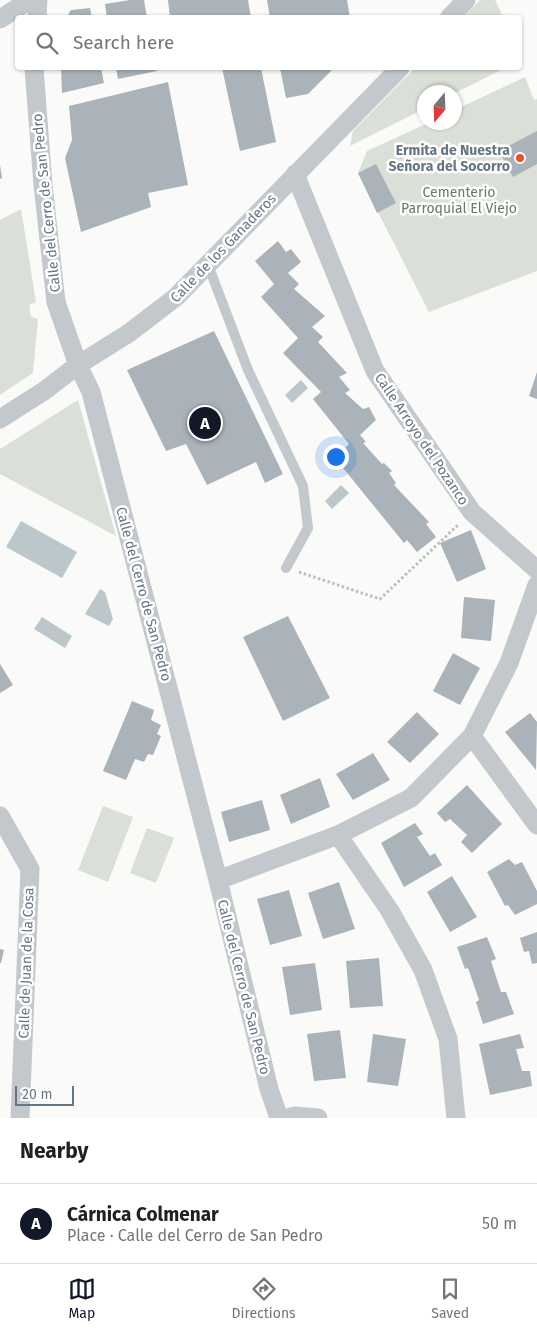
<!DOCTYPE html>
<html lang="en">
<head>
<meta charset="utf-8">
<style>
  :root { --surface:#fff; --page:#f6f6f6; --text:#202124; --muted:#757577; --line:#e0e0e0; --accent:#111827 }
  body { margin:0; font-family:"Fira Sans",sans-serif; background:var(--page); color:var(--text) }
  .compass { position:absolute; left:417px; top:85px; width:45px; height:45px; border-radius:50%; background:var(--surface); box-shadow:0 1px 4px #0004; rotate:199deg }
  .scale { position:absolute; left:15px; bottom:12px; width:59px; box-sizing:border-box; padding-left:5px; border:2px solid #657683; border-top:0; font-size:14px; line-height:18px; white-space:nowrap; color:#657683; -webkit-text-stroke:4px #fff; paint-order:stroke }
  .you { position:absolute; left:335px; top:456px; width:18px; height:18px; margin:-12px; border:4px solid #fff; border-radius:50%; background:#1a73e8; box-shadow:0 0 0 8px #1a73e833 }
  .badge { display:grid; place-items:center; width:32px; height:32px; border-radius:50%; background:var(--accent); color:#fff; font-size:16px; font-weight:700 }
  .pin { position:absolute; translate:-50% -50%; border:2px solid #fff; box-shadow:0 1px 5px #0006 }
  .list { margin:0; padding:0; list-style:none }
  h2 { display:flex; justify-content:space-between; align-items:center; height:65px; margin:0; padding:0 20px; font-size:21px }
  h2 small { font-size:16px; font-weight:400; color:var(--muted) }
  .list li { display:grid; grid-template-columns:32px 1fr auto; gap:15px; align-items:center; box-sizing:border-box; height:80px; padding:0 20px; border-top:1px solid var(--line) }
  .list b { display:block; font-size:19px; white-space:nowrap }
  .list p { margin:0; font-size:16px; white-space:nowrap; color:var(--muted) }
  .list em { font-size:16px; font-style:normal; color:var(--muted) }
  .icon { flex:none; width:28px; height:28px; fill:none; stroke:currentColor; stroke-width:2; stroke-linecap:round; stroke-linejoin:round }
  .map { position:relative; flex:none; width:537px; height:1118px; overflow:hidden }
  .search { position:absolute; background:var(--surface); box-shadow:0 1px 4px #0004; left:15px; right:15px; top:15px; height:55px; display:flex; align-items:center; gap:12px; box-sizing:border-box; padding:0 18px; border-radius:5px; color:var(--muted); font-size:19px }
  .sheet { height:145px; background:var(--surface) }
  nav { display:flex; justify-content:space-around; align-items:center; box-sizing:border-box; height:70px; border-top:1px solid var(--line); background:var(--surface); font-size:14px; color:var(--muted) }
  nav a { display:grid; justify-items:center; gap:2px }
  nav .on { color:var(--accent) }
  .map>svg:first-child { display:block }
  .green { fill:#dadfd7 }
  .water { fill:#bbc7cb }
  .building { fill:#aab3b9 }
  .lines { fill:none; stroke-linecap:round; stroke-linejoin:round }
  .path { stroke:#bbbfc2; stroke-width:3; stroke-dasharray:2.5 2.5; stroke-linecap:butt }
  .lane { stroke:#c3c8cc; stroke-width:10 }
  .street { stroke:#c3c8cc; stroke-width:19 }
  .poi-dot { fill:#e4572e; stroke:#fff; stroke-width:2 }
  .labels { text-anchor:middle; stroke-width:5; stroke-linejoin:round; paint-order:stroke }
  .poi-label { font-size:14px; font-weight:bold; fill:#657683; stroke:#fff; text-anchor:end }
  .park-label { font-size:14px; fill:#687a64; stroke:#fff }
  .street-label { font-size:14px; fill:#657683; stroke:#fff }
</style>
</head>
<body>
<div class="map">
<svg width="537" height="1118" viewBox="0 0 537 1118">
  <rect width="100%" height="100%" fill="#fafaf8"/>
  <path class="green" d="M480,0h15l8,17h-40z
    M415,68h90l-50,25 -31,-1v17l-74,37 3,-15z
    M525,77l9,23 3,-1v172l-108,41 -71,-139 9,-22 61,-28 26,-1 1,-12z
    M21,209l15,93 -7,3 2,12 7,2 -5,54 -33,22v-175z
    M78,400l38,136 -116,-62v-25z
    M103,806l30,11 -25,65 -30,-12z
    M147,828l27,10 -18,45 -26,-10z"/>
  <path class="water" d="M301,380l7,8 -16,15 -7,-8z
    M341,485l8,8 -17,16 -7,-8z
    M21,521l56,31 -15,26 -56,-31z
    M100,589l5,3 8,27 -4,7 -24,-12z
    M42,617l30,19 -7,12 -31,-19z"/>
  <path class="building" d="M130,0h14l3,18h-40l-2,-14z
    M168,0h80l3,18h-81z
    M267,0h80l3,18h-80z
    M90,8l2,10h-26l5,-8z
    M61,68h40l3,15 -42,10z
    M116,68h40l1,3 -39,8z
    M222,68h39l15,74 -36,9z
    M280,68h54l-26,26 -22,4z
    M168,82l20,103 -40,8 3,14 -70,25 -16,-74 7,-18 -3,-34z
    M537,131v33l-24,13 -14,-26z
    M376,164l20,39 -19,10 -19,-40z
    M0,165l2,13 -2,1z
    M278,241l8,11 5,-3 10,13 -13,11 11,11 -5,5 31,27 -13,11 11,10 -5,5 29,31 -8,4 11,13 -5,3 18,16 6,-2 7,13 -16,15 6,7 -3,1 19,21 2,-1 8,8 -3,2 7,10 -2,2 35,37 -3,2 10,13 -19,15 -10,-12 -3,3 -69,-85 14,-14 -36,-45 8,-7 -38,-39 15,-15 -37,-41 13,-13 -19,-23z
    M214,331l69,143 -18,9 -9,-21 -49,23 -21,-41 -20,7 -39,-81z
    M537,372v27l-8,-3z
    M471,530l15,39 -29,13 -17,-39z
    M464,597l31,3 -4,41 -30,-3z
    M288,616l42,82 -47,23 -40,-84z
    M453,653l27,15 -20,37 -27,-14z
    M0,664l13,21 -13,8z
    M132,701l22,9 -3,10 10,5 -4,9 4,2 -8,19 -5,-1 -4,8 -9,-3 -9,21 -23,-9z
    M417,712l22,22 -29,29 -23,-21z
    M530,713l7,9 -1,48 -31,-38z
    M373,753l17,27 -37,20 -17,-26z
    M320,778l10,29 -39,17 -11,-29z
    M467,785l35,39 -30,29 -11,-11 6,-7 -17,-16 -5,3 -8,-9z
    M262,800l8,30 -41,12 -8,-30z
    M415,823l8,11 -6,3 13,19 5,-3 7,12 -38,22 -23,-44z
    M509,859l6,6 7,-3 15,29v13l-22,11 -7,-10 -3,1 -18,-34z
    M452,876l25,41 -27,15 -23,-40z
    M339,882l16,47 -32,10 -15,-46z
    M289,890l13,46 -32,9 -13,-46z
    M537,932v31l-5,1 -3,-13 -5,1 -4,-14z
    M487,937l9,22 -5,2 10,31h5l8,22 -31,10 -7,-22 3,-2 -11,-32 -3,1 -8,-22z
    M0,949l4,1 -3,13h-1z
    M379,958l4,48 -33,2 -4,-47z
    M315,963l7,47 -32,5 -8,-48z
    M340,1030l6,48 -32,3 -7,-47z
    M373,1034l33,5 -8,47 -31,-4z
    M520,1034l4,14 -8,1 6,22h8l2,15 -42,9 -11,-51z"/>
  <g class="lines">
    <path class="path" d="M299,572l81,27 79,-75"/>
    <path class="lane" d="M208,265l40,105 55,116 5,42 -22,40"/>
    <path class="street" d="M37,18l1,-18
      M449,18l17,-18
      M0,19l30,-19
      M34,68l9,117 13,117 22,63 13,27 127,488 51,209 10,29
      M295,174l80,197 97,141 65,58
      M0,419l44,-28 34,-26 51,-32 47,-36 224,-229
      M472,736l65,89
      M0,816l30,53 -10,249
      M338,835l52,76 33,59 25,69 8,79
      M218,880l120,-45 73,-37 61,-62 37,-73 28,-78
      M287,1118l8,-2 23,2"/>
  </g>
  <circle class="poi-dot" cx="520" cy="158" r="5"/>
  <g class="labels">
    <g class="poi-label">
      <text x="510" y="155">Ermita de Nuestra<tspan x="510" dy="16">Señora del Socorro</tspan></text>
    </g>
    <g class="park-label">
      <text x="459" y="197">Cementerio<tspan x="459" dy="16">Parroquial El Viejo</tspan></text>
    </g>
    <g class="street-label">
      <text transform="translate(46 203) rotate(-96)" y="5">Calle del Cerro de San Pedro</text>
      <text transform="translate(223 248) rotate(-46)" y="5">Calle de los Ganaderos</text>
      <text transform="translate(422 439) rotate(56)" y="5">Calle Arroyo del Pozanco</text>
      <text transform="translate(144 594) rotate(75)" y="5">Calle del Cerro de San Pedro</text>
      <text transform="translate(26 963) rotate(-88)" y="5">Calle de Juan de la Cosa</text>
      <text transform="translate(244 987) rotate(76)" y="5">Calle del Cerro de San Pedro</text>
    </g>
  </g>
</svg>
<svg class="compass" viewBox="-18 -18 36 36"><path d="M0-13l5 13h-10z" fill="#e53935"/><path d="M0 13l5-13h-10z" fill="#757577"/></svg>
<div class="scale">20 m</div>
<div class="you"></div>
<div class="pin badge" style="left:205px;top:423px">A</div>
<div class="search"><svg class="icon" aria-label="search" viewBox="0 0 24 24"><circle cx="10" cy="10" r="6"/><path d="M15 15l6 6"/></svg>Search here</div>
</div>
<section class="sheet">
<h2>Nearby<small></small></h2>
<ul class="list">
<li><span class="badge">A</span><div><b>Cárnica Colmenar</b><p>Place · Calle del Cerro de San Pedro</p></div><em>50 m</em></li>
</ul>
</section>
<nav>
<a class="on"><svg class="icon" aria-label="map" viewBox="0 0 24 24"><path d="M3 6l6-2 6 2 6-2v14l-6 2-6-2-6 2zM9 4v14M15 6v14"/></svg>Map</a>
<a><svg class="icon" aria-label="directions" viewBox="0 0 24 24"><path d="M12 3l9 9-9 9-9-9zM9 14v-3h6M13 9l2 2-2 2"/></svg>Directions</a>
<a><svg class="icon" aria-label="saved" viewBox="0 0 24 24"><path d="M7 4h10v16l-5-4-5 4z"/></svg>Saved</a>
</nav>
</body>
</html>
